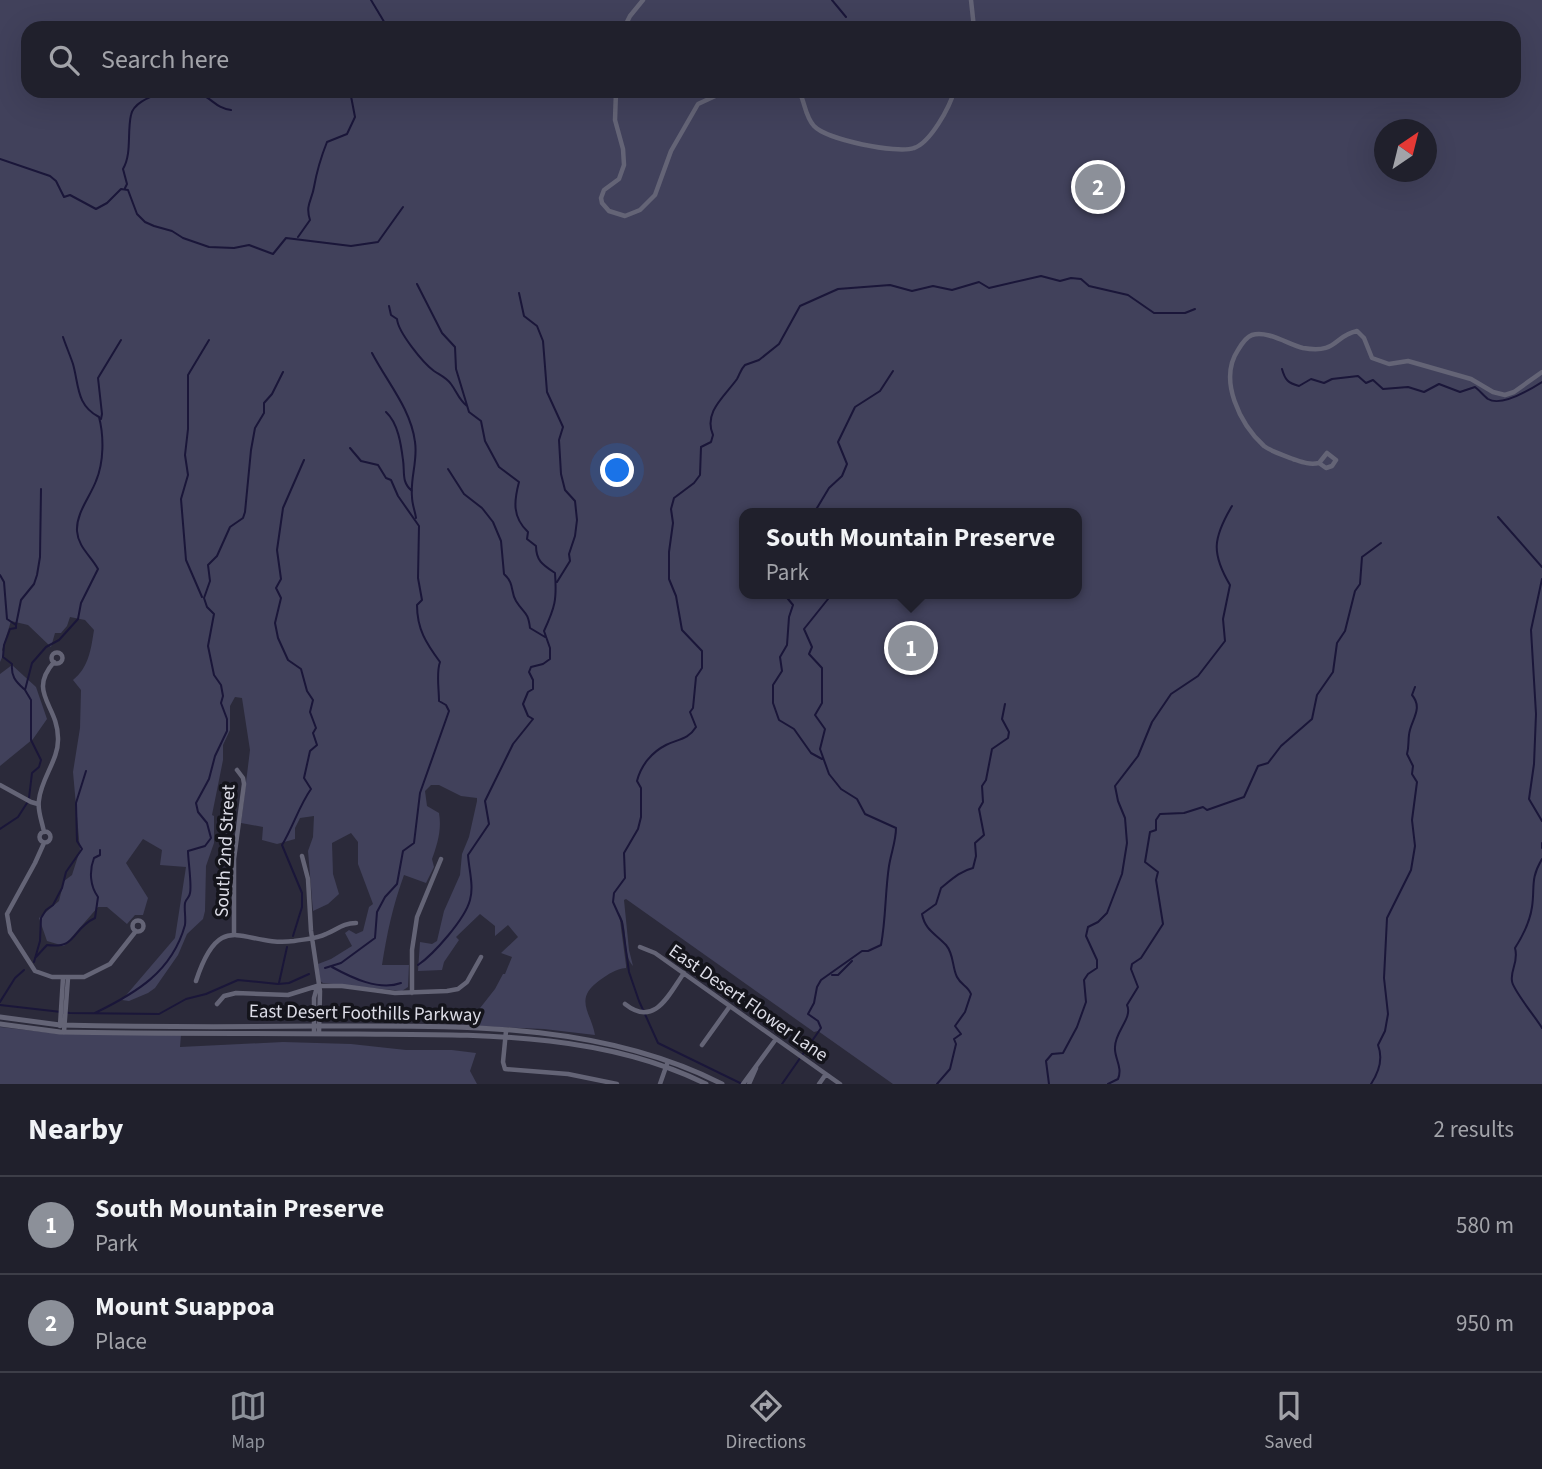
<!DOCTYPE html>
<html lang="en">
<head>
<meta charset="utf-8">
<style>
  :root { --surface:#20202c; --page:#282834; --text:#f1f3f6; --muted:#a2a3a9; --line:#3d3e48; --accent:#8c9099 }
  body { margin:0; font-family:"Source Sans 3",sans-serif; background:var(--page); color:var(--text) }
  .compass { position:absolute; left:1374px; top:119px; width:63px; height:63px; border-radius:50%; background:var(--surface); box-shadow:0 7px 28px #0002; rotate:35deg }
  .you { position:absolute; left:618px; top:471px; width:24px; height:24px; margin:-18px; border:5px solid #fff; border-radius:50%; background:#1a73e8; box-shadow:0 0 0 10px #1a73e833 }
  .badge { display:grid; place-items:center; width:46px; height:46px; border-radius:50%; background:var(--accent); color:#fff; font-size:23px; font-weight:700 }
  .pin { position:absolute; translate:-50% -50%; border:4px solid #fff; box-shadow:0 2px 7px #0006 }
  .popup { position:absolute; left:739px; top:508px; width:343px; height:91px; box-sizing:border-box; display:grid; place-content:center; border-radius:14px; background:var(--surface); filter:drop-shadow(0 2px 5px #0005); font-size:23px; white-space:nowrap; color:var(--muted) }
  .popup b { font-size:26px; color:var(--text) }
  .popup::after { content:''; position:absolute; left:50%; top:100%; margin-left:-14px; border:14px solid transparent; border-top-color:var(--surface) }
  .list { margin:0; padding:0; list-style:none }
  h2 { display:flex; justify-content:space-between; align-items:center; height:91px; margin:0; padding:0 28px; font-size:30px }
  h2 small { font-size:23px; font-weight:400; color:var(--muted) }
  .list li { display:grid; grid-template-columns:46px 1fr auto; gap:21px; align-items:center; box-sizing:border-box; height:98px; padding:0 28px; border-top:2px solid var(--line) }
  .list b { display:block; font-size:26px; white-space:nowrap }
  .list p { margin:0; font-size:23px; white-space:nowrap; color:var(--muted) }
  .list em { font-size:23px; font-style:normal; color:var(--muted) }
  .icon { flex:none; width:38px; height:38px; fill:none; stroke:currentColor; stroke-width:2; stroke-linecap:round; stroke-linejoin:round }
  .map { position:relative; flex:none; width:1542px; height:1084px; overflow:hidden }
  .search { position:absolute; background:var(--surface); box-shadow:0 7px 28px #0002; left:21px; right:21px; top:21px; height:77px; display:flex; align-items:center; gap:18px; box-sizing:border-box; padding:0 24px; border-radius:21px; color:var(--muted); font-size:26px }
  .sheet { height:287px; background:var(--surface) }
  nav { display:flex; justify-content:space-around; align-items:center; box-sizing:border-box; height:98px; border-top:2px solid var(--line); background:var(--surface); font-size:19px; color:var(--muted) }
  nav a { display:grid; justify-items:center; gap:4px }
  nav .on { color:var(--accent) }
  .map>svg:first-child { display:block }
  .green { fill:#41415b; fill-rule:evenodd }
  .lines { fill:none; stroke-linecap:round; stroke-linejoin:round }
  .stream { stroke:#1a1639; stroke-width:2 }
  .minor { stroke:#646476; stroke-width:4.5 }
  .tertiary { stroke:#646476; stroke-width:5 }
  .labels { text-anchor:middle; stroke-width:7; stroke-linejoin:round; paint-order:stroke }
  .street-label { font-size:19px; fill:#dcdce6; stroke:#14141b }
</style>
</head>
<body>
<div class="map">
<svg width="1542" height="1084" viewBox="0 0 1542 1084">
  <rect width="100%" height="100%" fill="#2b2a3a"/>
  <path class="green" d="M0,0h1542v1084h-649l-75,-53 -4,1 -188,-133 -2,1 5,50 4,16c-11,-12 -4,-38 -14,-53l7,52v3c-11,1 -17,6 -26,12 -27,19 -9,32 -5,55l-51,-6 -67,-3 -4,-9 22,-28 8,-15h2l7,-17 -11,-4 17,-16 -10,-12 -13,11v-10l-15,-12 -24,23 3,3 -15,22 -2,8 -24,1 2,-29 12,2 5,-3 7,-30 16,-36 2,-21 7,-17 8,-36v-3l-16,-2 -22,-11h-8l-6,6 2,15 12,7c3,17 -2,32 -7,46l2,8 -8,16 -22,-8c-11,30 -17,58 -22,90h27l-1,22 -6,4 -79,-8 -3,-2 -2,-17 13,-5 21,-13 -7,-13 4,-3 7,4 7,-3 6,-24 4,-3 -15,-40v-22l-7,-9 -19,10 1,31 6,20 -11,10 -15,7 -5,-60 5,-14 1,-21 -14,2 -5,10v11l-18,5 -15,-4 1,-13 -22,-4 9,-73 -8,-52 -7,-1 -5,9v24l-7,15v15l-11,55 2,1v27l-8,23 -1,45 -2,8 -16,15 -9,21 -23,33 -7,5 -19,8 -7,-1 53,-62 11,-71 -26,-2 2,-15 -19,-11 -17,24 22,35 -5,17h-8l-8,9 -20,-17h-9l-34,39 -17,-5 -8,-23 20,-17 5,-20 8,-6 8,-25 -7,-78 7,-44 1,-38 -8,-10c16,-13 18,-31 21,-50l-9,-10 -15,-3 -3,9 -6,7h-6l-4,14 -23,-22 -17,-4 -9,29 2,3 -4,9zM28,28h1486v63h-1486zM1384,130h42v42h-42zM745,513h332v81h-332z
    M12,665l24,22 11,32 -14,20 -33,27v-92z
    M0,1027l61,7 120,1 -1,12 103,-5 68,2 55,6h46l24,3 -6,18 7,13h-477z"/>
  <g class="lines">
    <path class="stream" d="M371,0l15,25
      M832,0l14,17
      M0,159l50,17 6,5 8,16 6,-2 26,14 11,-6 14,-14 7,1 9,24 8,8 9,4 18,5 11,7 26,9 25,1 15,-3 24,9 13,-16 65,8 27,-4 25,-35
      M125,188l2,-4 -4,-15c9,-15 4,-37 8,-54 4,-21 55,-30 72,-20 11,6 14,13 28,15
      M298,237l12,-17c-5,-15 2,-20 4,-33 3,-17 7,-30 13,-45l20,-8 8,-17 -5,-26
      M417,284l25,49 13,14 1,22 13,43 12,9 4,20 14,26 20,15c-5,19 -7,35 9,50l-1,7 9,7c0,15 7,19 19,27 2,27 0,34 -11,58l6,17v11l-7,5 -12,3 -2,5 4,8v9l-5,3 -5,12 5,12 5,3 -20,25 -28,57 4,23 -21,31c1,15 6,31 2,45 -5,19 -36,54 -52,65
      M519,293l5,23 13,10 6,15 4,51 16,35 -4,13 2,34 4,16 10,11 2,19 -2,16 -6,18 1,7 -13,21
      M389,306l2,9 6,4c1,13 26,44 37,52 6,4 13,7 17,13 6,8 8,16 16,22
      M372,353c15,29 39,56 43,89 3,19 -5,36 -3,55 0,7 3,14 4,21
      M1282,369c3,11 6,14 17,17l12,-7 13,4 8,-4 26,-3 8,7 7,-3 10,9 25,-2 16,5 15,-8 21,8 15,-5c4,3 9,9 13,12 13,8 43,-10 54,-17
      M386,412c12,11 15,32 17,48 2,12 -2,22 9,31
      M101,419l1,-5 -4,-36 23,-38
      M448,469l16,25 18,14 11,14 8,19 3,33c11,10 6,17 12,27 8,13 12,10 14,27l15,9
      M814,513l15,-25 13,-12 5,-12 -9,-22 17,-35 25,-16 13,-20
      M1498,517l44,50
      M0,575l4,7 3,37 9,6v3l-6,1 -6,16 -1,12 9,7c-1,12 3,17 12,25
      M1542,579l-11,51 5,84 -2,50 -5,35 13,22
      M784,594l9,11 -4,12 -2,28 -7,12 2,14 -9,14v18l6,17 15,9 17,24 11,6
      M202,597l-16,-37 -5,-61 7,-24 -3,-20 3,-26v-54l21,-35
      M16,625l5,-25 13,-16 3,-9 3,-18 1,-68
      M29,798l3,-25 7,-6 2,-7 -10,-20v-40l-6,-10 7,-27 14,-16 13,-7 19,-21 3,-16 17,-34c-7,-13 -20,-22 -21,-38 -1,-18 13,-34 19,-50 8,-19 8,-45 3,-64 -23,-12 -20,-32 -26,-53 -3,-9 -7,-18 -10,-27
      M0,829l18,-12 9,-14
      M1542,843v5
      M1542,859c-12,20 -7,28 -10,48 -2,14 -10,30 -17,41 4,14 -5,22 -3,33 0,8 25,38 30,47
      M293,936l9,-29v-14l-20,-48c11,-18 17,-39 29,-56l-7,-11 6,-27 7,-6 -4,-12 3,-5 -6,-16 3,-12 -6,-9 -6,-22 -13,-9 -10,-22 -3,-15 6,-25 -5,-10 5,-9 -4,-29 6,-42 21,-48
      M35,958l12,-13c31,4 24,-16 48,-27l3,-21c-8,-11 -9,-26 -4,-39l6,-3v-5
      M34,962l6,-21 1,-23 5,-8 7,-5 9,-17 4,-16 16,-23 -5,-8 -1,-38 10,-32
      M332,967c20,11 47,24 69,16
      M325,968l16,-5 34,-25 2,-26 8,-15 12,-13 6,-33 11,-8 6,-50 29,-82 -3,-6 -7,-4c0,-13 -3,-28 1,-39 -14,-19 -23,-33 -23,-57l5,-5 -4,-22 1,-52 -21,-30 -7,-16 -5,-2 -8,-13 -17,-4 -11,-13
      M832,975h6l14,-14
      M279,983l8,-36
      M0,1002l15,-24 9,-8
      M0,1005l70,8 89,1 27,-15 20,-5 32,-14 40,4 11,-1 20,-9
      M95,1013c41,-20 77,-41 90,-88 1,-8 -1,-15 0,-22 2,-6 4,-4 5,-10 2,-8 -2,-33 -2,-42l17,-5 6,-8 -4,-15 -9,-11 -2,-9 13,-24 6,-23 12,-25v-12l-6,-16 2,-7 -2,-11 -7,-10 -6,-29 6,-32 -7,-7 -3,-9 6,-17 -2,-16 9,-9 13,-29 13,-9 2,-6 6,-62 4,-22 9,-15v-10l8,-9 11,-22
      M742,1084l-84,-41 -19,-42 -10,-29 -7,-50 -9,-20 1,-9 11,-15 -1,-25 14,-24 3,-12v-29l-4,-7c4,-16 15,-29 29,-36 12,-6 22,-5 30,-18l-6,-15 3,-4 3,-31 6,-9v-17l-20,-21 -6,-34 -7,-17v-27l4,-29 -2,-14 3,-11 20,-15 6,-8 1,-28 10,-5 2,-7c-10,-23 12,-39 24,-56 3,-5 3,-9 8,-14l14,-5 20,-16 21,-38 38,-17 52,-4 22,6 21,-5 19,4 27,-8 10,6 52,-12 19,5 11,-3 10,1 8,7 39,9 26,18h31l10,-4
      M782,1084l39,-56 -3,-7 -10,-7 6,-11 3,-16 4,-7 41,-29h6l13,-6c5,-26 4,-53 8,-79 2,-13 7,-25 7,-38l-31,-14 -8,-15 -16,-10 -12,-15 -9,-25 5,-20 -10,-14 7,-12v-35l-13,-14 3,-7 -8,-18 24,-30
      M937,1084l13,-15 6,-25 -2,-5 7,-5 -6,-8 10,-14 6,-18c-3,-8 -10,-9 -14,-17 -5,-10 -3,-23 -11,-32 -10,-11 -21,-15 -24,-31l14,-10 5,-16c10,-8 19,-17 32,-20l3,-12 -1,-13 9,-8 -5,-26 4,-7 -1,-16 4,-6 6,-31 16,-11 1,-6 -7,-13 3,-15
      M1049,1084l-3,-23 6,-7 11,-1 14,-26 9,-25 -2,-22 4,-6 9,-6v-8l-11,-24 2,-9 10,-5 9,-9 15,-39 5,-31 -2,-25 -7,-17 -3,-15 23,-30 14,-34 19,-28 27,-18 27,-35 -2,-22 7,-34c-19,-32 -17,-47 2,-79
      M1108,1084l10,-5c5,-12 -4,-21 -3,-32 0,-16 18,-29 12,-42l11,-18 -7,-18 1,-5 9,-6 22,-34 -7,-44 2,-8 -13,-10 5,-30 6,-2v-10l4,-6 24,-1 19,-6 4,3 37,-13 14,-31 10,-3 13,-17 31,-27 5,-24 16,-23 4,-29 8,-12 10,-40 5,-7 2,-27 19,-14
      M1371,1084c8,-12 12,-26 7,-39l7,-14 3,-17 -4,-36 3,-60 24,-48 4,-24 -3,-26 5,-38 -5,-8 1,-8 -6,-12c2,-7 1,-12 2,-19 1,-14 15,-26 3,-40l3,-8"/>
    <path class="minor" d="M971,0l3,28
      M624,28l6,-12 13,-16
      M616,91l-1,29 8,29 1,16 -5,14 -15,11 -3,8 1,5 7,8 16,5 15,-6 15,-15 16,-44 27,-47 28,-13
      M799,91c6,11 6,26 15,35 13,14 83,28 100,22 16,-5 36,-41 40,-57
      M1327,453l9,7 -4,6 -6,2 -7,-5z
      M1319,463c-10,2 -17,-1 -26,-4 -10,-4 -21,-7 -29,-13 -24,-22 -46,-66 -26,-96 3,-5 8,-13 14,-15 16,-5 37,10 51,13 35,6 30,-12 54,-17l7,7 8,20 17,6 19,-3 63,18 22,13 12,3 9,-3 28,-20
      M51.5 658a5.5 5.5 0 1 1 11 0a5.5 5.5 0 1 1-11 0Z
      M0,785l31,17 7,2
      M39.5 837a5.5 5.5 0 1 1 11 0a5.5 5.5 0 1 1-11 0Z
      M44,832c-2,-11 -7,-22 -5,-32 2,-22 20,-40 19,-62 0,-33 -31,-45 -4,-76
      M44,843l-9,20 -28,51 3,18 25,39 17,6h32l26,-13 26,-33
      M302,856l6,23 3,52 9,60 -1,42
      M132.5 926a5.5 5.5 0 1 1 11 0a5.5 5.5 0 1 1-11 0Z
      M234,935v-76l10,-75 -1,-6 -6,-8
      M640,947l15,6 185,131
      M196,981c25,-76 48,-33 98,-40 11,-2 23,-2 32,-7 12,-5 17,-11 30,-11
      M412,993v-43l5,-33 24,-58
      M217,1004l7,-8 12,-3 52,2 29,-9h25l53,7 52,-2 11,-2 9,-7 14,-25
      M625,1004c30,24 44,-10 59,-31
      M60,1026l3,-48
      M506,1031l-3,31 2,7 63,5 49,10
      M64,1032l4,-54
      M314,1033v-35l3,-11
      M702,1045l28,-39
      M660,1084l7,-20
      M743,1084l33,-45
      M749,1084l7,-16
      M819,1084l7,-10"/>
    <path class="tertiary" d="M0,1017l60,8c87,2 174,2 261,1 135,0 277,-5 401,58
      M0,1024l60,8c99,2 198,1 297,2 117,1 242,-3 349,50"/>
  </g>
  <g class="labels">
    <g class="street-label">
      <text transform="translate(224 851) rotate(-87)" y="7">South 2nd Street</text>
      <text transform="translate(749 1002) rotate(35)" y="7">East Desert Flower Lane</text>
      <text transform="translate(365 1012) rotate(1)" y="7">East Desert Foothills Parkway</text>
    </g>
  </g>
</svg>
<svg class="compass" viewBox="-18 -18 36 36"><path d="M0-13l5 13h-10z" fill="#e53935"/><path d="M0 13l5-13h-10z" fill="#a2a3a9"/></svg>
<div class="you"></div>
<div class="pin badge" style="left:911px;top:648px">1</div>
<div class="popup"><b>South Mountain Preserve</b>Park</div>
<div class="pin badge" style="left:1098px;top:187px">2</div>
<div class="search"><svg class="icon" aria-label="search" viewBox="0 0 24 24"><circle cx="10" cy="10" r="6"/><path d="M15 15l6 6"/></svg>Search here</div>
</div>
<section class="sheet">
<h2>Nearby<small>2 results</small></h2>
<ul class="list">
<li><span class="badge">1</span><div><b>South Mountain Preserve</b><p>Park</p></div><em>580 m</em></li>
<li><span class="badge">2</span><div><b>Mount Suappoa</b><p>Place</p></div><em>950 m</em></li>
</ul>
</section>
<nav>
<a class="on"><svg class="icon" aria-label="map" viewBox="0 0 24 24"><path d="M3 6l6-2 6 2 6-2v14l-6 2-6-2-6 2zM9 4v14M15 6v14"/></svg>Map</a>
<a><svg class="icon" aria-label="directions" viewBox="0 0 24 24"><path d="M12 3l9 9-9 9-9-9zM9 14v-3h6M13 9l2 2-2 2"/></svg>Directions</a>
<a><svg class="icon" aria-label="saved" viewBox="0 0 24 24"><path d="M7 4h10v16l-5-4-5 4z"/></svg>Saved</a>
</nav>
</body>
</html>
